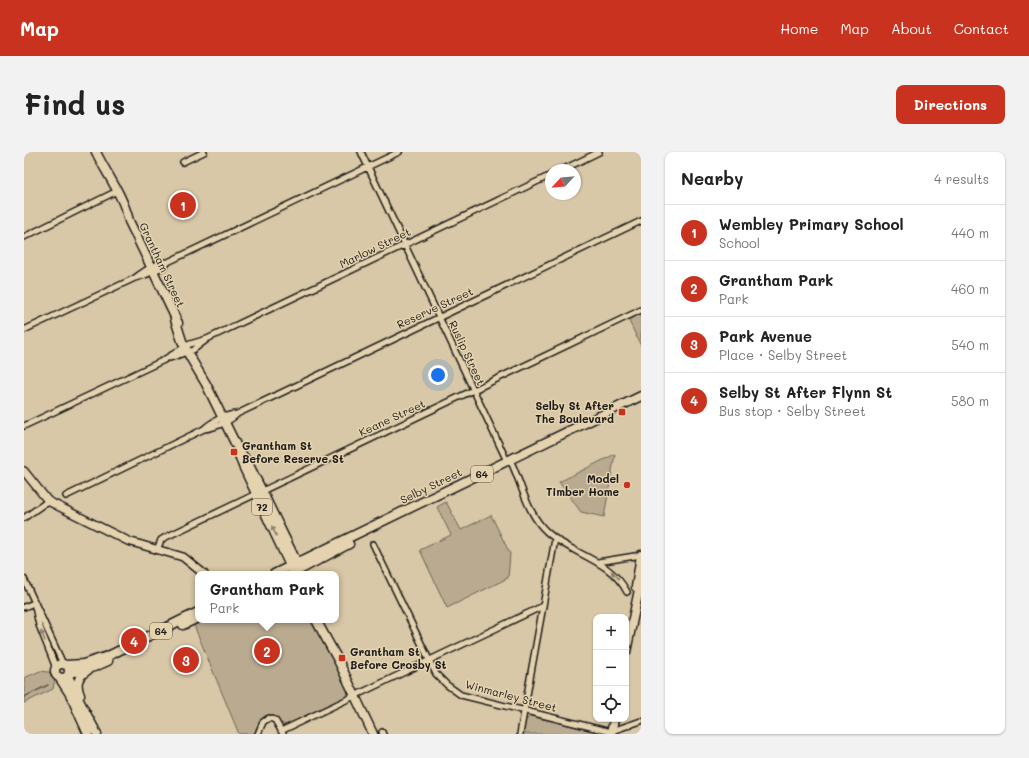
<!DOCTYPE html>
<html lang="en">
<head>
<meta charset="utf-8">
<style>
  :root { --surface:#fff; --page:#f2f2f2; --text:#222; --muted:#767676; --line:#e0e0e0; --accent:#c8321e }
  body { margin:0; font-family:Mali,sans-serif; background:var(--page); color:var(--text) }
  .controls { position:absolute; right:12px; bottom:12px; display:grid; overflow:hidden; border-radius:8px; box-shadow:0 1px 3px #0004 }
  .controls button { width:36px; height:36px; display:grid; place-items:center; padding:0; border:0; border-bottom:1px solid var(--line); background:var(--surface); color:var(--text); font:20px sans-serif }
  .compass { position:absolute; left:521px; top:12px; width:36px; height:36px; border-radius:50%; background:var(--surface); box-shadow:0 1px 3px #0004; rotate:244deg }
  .you { position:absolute; left:414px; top:223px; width:14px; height:14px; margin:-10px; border:3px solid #fff; border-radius:50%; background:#1a73e8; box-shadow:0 0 0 6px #1a73e833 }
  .badge { display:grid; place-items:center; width:26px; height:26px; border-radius:50%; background:var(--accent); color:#fff; font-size:13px; font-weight:700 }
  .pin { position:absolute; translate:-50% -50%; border:2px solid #fff; box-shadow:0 1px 4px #0006 }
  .popup { position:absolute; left:171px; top:419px; width:144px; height:52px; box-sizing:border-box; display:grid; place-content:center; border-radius:8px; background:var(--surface); filter:drop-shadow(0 1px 3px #0005); font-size:13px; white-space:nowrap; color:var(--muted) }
  .popup b { font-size:15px; color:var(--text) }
  .popup::after { content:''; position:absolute; left:50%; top:100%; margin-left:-8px; border:8px solid transparent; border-top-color:var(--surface) }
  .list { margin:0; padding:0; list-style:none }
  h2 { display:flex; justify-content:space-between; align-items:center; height:52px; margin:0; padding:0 16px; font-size:17px }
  h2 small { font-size:13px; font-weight:400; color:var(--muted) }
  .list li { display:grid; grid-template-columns:26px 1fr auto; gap:12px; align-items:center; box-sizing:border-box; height:56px; padding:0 16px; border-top:1px solid var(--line) }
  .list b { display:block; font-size:15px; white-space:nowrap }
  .list p { margin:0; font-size:13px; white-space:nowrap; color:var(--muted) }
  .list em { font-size:13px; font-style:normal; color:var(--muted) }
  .icon { flex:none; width:22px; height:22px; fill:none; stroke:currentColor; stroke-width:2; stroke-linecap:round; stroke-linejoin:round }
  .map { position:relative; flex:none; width:617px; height:582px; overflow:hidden; border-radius:8px }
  header { display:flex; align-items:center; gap:24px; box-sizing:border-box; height:56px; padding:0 20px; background:var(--accent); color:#fff }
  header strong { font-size:19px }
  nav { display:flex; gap:22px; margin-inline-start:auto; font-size:14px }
  .intro { display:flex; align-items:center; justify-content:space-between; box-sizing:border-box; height:96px; padding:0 24px }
  h1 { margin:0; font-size:28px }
  .button { padding:10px 18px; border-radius:8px; background:var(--accent); color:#fff; font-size:14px; font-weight:700 }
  main { display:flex; gap:24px; padding:0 24px }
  aside { flex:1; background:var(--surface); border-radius:8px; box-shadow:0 1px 3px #0004 }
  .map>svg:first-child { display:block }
  .green { fill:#baab90; stroke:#6b6456 }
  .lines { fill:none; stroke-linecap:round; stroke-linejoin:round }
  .stream { stroke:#605a4f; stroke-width:1.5 }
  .minor-casing { stroke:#1c1c1c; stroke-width:8 }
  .secondary-casing { stroke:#1c1c1c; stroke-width:10 }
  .primary-casing { stroke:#1c1c1c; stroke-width:11 }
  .minor { stroke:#e5d3b0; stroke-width:5 }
  .secondary { stroke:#e5d3b0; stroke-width:7 }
  .primary { stroke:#e5d3b0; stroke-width:8 }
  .oneway { fill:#8b816d }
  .poi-dot { fill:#c8321e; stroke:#e5d3b0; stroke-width:1.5 }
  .labels { text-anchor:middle; stroke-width:3; stroke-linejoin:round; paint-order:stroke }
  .shield { fill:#e5d3b0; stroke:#585348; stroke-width:1 }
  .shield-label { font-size:10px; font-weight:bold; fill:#1c1c1c }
  .street-label { font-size:11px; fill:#1c1c1c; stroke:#e5d3b0 }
  .poi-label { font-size:11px; font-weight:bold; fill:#1c1c1c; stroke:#e5d3b0; text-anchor:end }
</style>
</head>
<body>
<header>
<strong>Map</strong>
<nav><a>Home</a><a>Map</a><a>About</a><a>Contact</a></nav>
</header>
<div class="intro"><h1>Find us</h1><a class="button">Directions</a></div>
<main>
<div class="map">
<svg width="617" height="582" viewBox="0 0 617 582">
  <rect width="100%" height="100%" fill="#d9c8a7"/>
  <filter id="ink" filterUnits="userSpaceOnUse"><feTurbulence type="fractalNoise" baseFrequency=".025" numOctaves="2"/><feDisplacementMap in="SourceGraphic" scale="8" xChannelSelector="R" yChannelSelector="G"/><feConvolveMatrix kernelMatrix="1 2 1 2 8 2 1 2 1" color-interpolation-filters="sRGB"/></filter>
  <g filter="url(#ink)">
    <path class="green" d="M617,161v33l-13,-27z
      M591,302l-11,63 -23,-5 -22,-30z
      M422,350l15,28 30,-15 19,39 -2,24 -61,30 -27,-58 31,-15 -14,-28z
      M175,468h115l33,68 1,5 -3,4 -59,28 -5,-2 -9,-8c-11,-2 -14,10 -18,19h-15l-46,-111z
      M16,519l16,2 -3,16 -29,14v-25z
      M506,564l72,17 1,1h-81l3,-13z"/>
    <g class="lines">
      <path class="stream" d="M0,545l24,-12"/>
      <g class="minor-casing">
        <path id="minor" d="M337,0l146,309
          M159,10l21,-10
          M538,18l37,-18
          M0,85l89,-44
          M111,126l10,-3 20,-9 3,-4 231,-110
          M0,178l111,-52c9,-7 22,-16 33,-16
          M146,206l23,-8 13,-10
          M0,274l138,-65 28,-17 17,-5 344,-164
          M180,277c10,-1 27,-8 33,-15l404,-193
          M488,312c10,22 16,51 35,68 25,23 63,27 80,60
          M42,344l138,-67c7,-7 23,-15 33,-15
          M0,366l24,-17
          M349,392l63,130 11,11 14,10 146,36h5l29,-10
          M133,398l4,-10 5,-3 475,-227
          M574,410l43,-7
          M0,427l39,85
          M0,455l10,-4
          M11,455l4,18 17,43
          M257,579l262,-125
          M358,580l1,2
          M234,582l5,-12 6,-4 6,2 8,14
          M496,582l35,-195"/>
      </g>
      <g class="secondary-casing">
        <path id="secondary" d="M0,319l24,30 80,40 55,16 21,17"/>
      </g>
      <g class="primary-casing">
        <path id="primary" d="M72,0c11,23 27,43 33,69l49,102
          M151,167l7,22 8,16 16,27 31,63 11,16 14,28 37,76
          M215,303l4,11 49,104
          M250,422l367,-178
          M268,422l57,-30
          M612,435l5,-32
          M292,468l22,40 35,74
          M159,473l15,-7
          M602,500l15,-72
          M31 519a7 7 0 1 1 14 0a7 7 0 1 1-14 0Z
          M42,513l17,-1 25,-8 90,-44
          M45,521l25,-6 14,-6
          M44,523c7,21 19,39 29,59
          M35,525l11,17 18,40
          M56,543c-5,-12 -2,-19 8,-25
          M587,582l3,-15"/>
      </g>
      <use href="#minor" class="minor"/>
      <use href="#secondary" class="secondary"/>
      <use href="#primary" class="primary"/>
    </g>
    <defs><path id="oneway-solid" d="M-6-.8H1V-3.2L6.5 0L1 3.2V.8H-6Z"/></defs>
    <g class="oneway">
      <use href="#oneway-solid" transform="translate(250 379) rotate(-115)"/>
      <use href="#oneway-solid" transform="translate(591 423) rotate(-135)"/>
      <use href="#oneway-solid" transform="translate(19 484) rotate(-112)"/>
    </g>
  </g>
  <g class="poi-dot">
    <rect x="594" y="256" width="8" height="8" rx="2"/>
    <rect x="206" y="296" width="8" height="8" rx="2"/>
    <circle cx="603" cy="333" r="4"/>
    <rect x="314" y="502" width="8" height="8" rx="2"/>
  </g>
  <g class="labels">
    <g class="shield">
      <rect x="447" y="314" width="22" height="16" rx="3"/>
      <rect x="228" y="347" width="20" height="16" rx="3"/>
      <rect x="126" y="471" width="22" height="16" rx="3"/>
    </g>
    <g class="shield-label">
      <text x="458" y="326">64</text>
      <text x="238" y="359">72</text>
      <text x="137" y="483">64</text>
    </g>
    <g class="street-label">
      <text transform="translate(351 96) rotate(-26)" y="4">Marlow Street</text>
      <text transform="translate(138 113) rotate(65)" y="4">Grantham Street</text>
      <text transform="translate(411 156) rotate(-25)" y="4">Reserve Street</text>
      <text transform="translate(443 201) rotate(65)" y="4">Ruslip Street</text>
      <text transform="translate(368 266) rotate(-25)" y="4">Keane Street</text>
      <text transform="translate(407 334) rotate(-26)" y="4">Selby Street</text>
      <text transform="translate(487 544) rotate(15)" y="4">Winmarley Street</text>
    </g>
    <g class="poi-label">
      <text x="590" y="258">Selby St After<tspan x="590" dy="13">The Boulevard</tspan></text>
      <text x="218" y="298" text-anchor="start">Grantham St<tspan x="218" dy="13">Before Reserve St</tspan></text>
      <text x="595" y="331">Model<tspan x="595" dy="13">Timber Home</tspan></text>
      <text x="326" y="504" text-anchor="start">Grantham St<tspan x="326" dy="13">Before Crosby St</tspan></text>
    </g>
  </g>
</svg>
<div class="controls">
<button>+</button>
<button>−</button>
<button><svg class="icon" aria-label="locate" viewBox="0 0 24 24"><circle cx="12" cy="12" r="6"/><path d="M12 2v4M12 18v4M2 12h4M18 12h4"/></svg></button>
</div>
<svg class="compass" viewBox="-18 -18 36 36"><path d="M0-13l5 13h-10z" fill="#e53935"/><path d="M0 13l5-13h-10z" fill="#767676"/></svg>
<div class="you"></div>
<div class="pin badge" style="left:159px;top:53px">1</div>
<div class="pin badge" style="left:243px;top:499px">2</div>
<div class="popup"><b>Grantham Park</b>Park</div>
<div class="pin badge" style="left:162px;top:508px">3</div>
<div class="pin badge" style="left:110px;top:489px">4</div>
</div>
<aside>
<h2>Nearby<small>4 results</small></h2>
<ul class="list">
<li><span class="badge">1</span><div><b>Wembley Primary School</b><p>School</p></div><em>440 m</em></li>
<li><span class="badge">2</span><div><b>Grantham Park</b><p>Park</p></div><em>460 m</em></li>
<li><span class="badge">3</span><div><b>Park Avenue</b><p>Place · Selby Street</p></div><em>540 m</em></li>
<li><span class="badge">4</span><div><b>Selby St After Flynn St</b><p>Bus stop · Selby Street</p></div><em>580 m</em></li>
</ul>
</aside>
</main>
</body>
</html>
